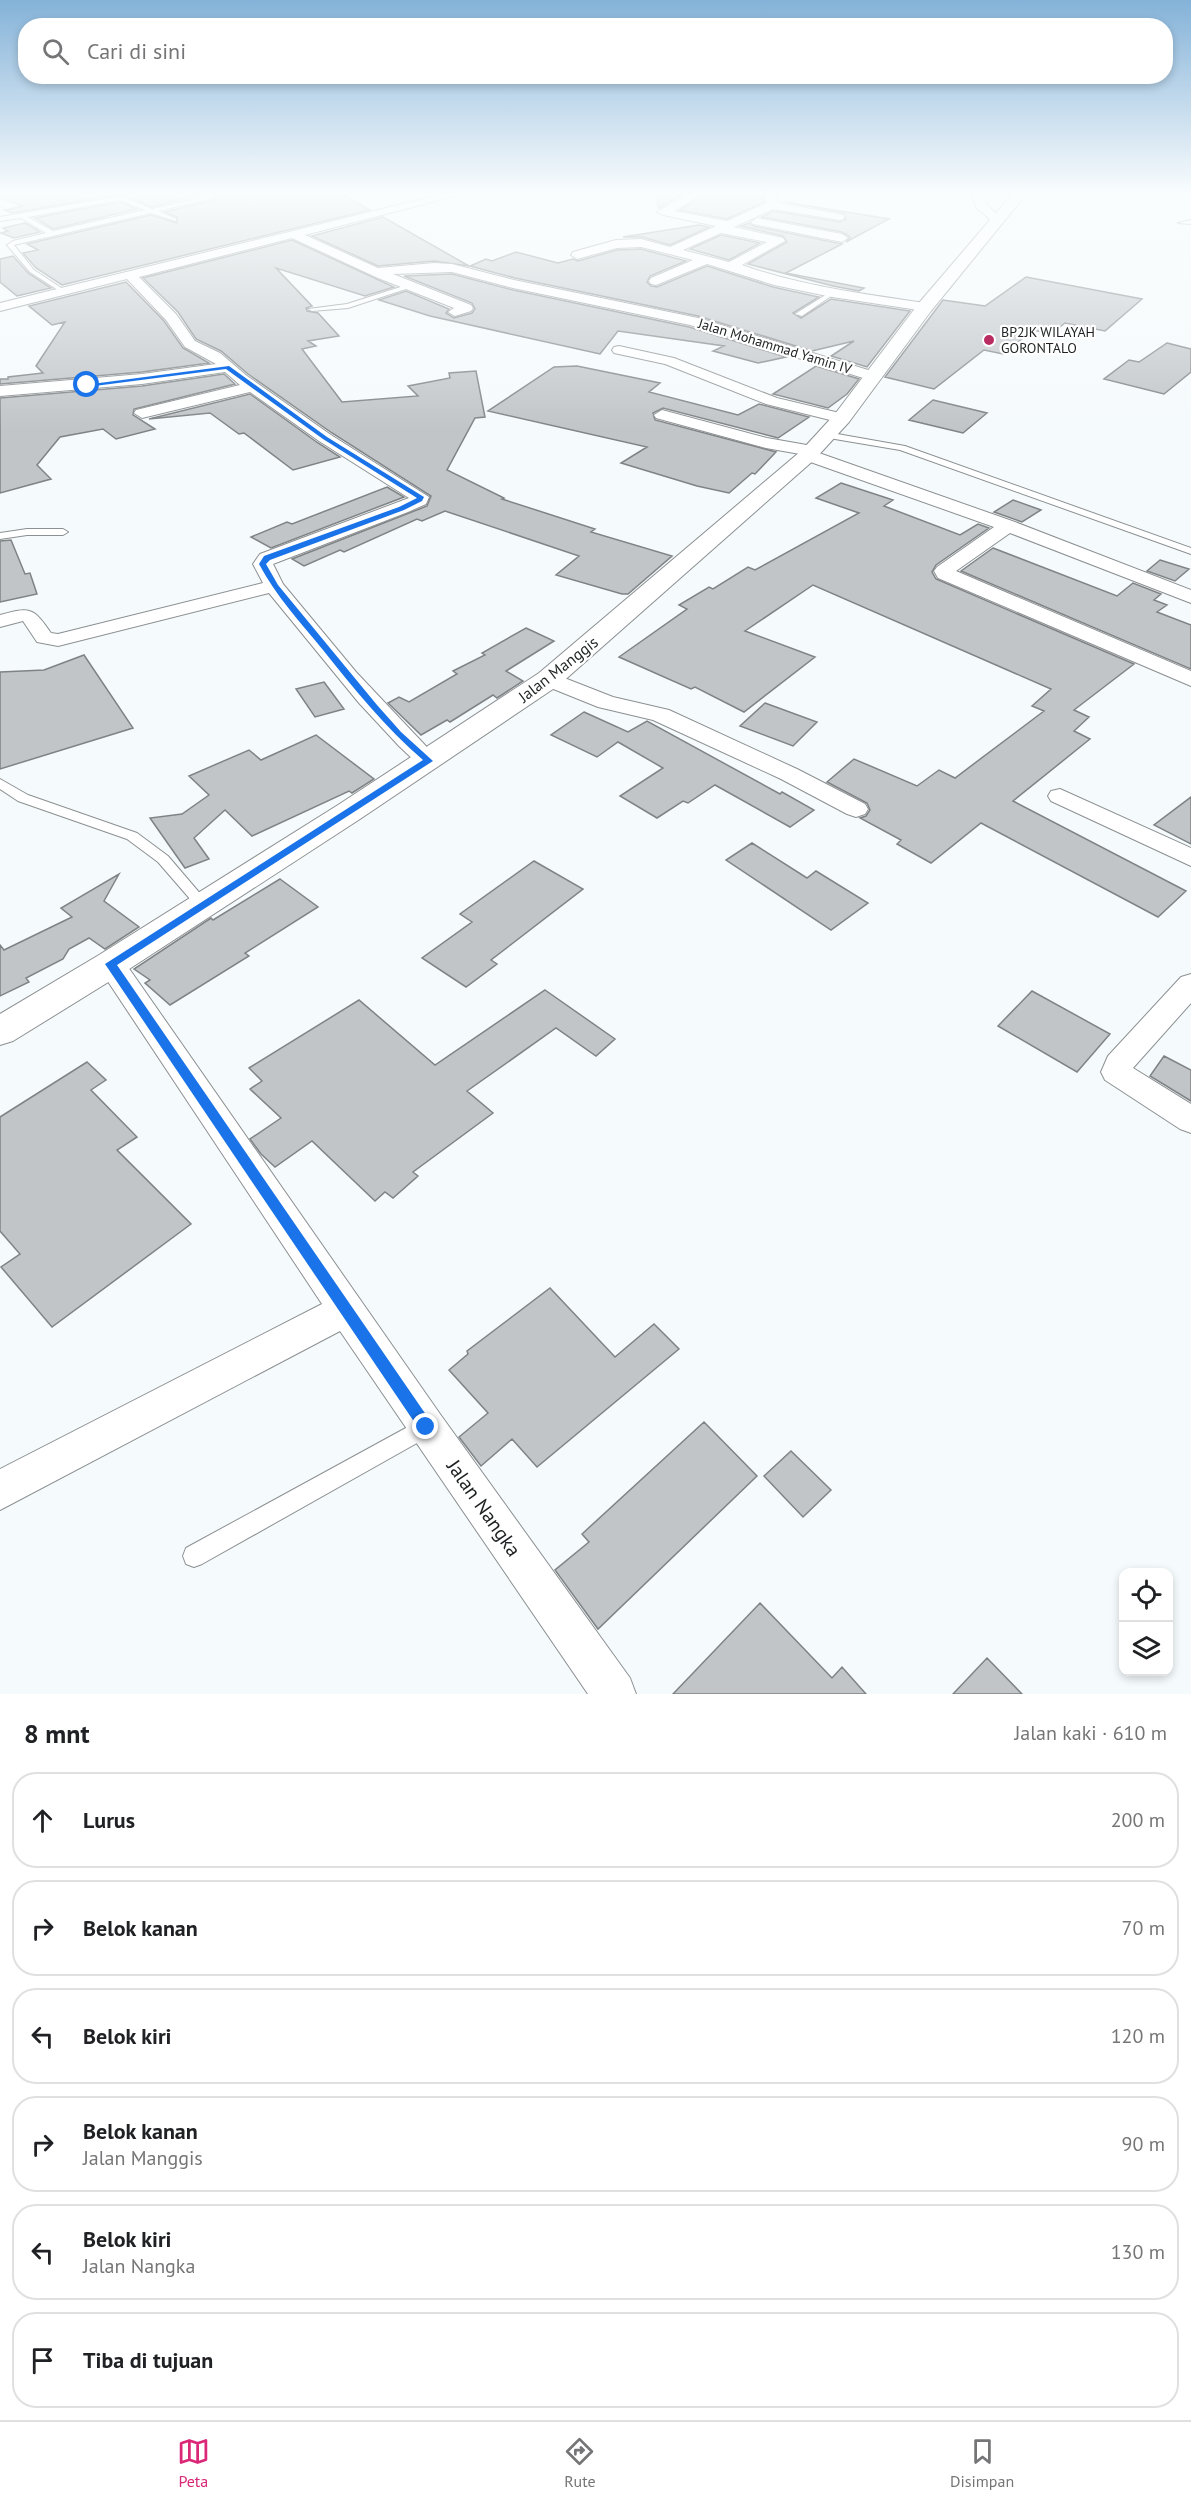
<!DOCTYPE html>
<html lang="id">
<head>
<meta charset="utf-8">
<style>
  :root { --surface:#fff; --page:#f2f2f2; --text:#202124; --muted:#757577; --line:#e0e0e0; --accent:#db2777 }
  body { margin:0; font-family:"PT Sans",sans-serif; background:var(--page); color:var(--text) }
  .controls { position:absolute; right:18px; bottom:18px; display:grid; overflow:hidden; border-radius:12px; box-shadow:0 3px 9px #0003 }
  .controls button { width:54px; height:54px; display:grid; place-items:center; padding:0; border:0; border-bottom:2px solid var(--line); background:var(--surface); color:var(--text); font:30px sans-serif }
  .stop { position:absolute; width:18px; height:18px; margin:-14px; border:4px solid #1a73e8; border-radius:50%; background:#fff }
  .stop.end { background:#1a73e8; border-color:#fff; box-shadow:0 2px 6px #0008 }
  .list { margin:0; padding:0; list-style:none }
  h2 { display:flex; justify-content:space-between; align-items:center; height:78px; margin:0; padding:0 24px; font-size:26px }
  h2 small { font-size:20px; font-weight:400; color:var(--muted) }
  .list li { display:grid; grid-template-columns:39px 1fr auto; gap:18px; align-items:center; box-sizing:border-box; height:96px; margin:0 12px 12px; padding:0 12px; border:2px solid var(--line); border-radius:24px }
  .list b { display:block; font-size:22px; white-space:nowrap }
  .list p { margin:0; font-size:20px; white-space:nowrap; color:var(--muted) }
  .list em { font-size:20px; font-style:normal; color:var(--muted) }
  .icon { flex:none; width:33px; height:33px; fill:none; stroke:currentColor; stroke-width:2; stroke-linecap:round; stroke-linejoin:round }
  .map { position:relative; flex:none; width:1191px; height:1694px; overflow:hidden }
  .search { position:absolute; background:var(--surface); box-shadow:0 3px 9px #0003; left:18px; right:18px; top:18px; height:66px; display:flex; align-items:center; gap:15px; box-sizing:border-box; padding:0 21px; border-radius:24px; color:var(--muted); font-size:22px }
  .sheet { height:726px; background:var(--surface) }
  nav { display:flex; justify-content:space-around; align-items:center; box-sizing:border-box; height:84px; border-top:2px solid var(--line); background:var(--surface); font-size:16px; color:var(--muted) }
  nav a { display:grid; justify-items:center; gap:3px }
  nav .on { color:var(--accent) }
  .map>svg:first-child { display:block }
  .building { fill:#c1c5c8; stroke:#7f8385; stroke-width:1.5 }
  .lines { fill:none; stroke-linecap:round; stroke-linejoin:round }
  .service-casing { stroke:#8c9092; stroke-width:2 }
  .minor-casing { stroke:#8c9092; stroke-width:2 }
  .tertiary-casing { stroke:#8c9092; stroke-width:2 }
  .service { fill:#fff; fill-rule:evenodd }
  .minor { fill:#fff; fill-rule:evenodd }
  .tertiary { fill:#fff; fill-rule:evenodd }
  .route { fill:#1a73e8 }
  .poi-dot { fill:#b82c62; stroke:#fff; stroke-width:2 }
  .labels { text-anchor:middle; stroke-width:4.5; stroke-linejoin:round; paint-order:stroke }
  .far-poi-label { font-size:14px; fill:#1e2021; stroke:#fff; text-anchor:start }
  .far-street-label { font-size:14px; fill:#1e2021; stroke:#fff }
  .street-label { font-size:16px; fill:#1e2021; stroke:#fff }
  .near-street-label { font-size:20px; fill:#1e2021; stroke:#fff }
</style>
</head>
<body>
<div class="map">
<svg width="1191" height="1694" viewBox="0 0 1191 1694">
  <rect width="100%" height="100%" fill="#f5fafc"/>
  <path class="building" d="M0,193h206l-54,14 -31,-13 -109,19 -7,-3 18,-4 -23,-8z
    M219,193h122l29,17 -308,75 -26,-17 -13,-15 15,-3 -11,-6 124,-29 26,8v-6l-12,-5 45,-11 9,-4z
    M655,193h30l-26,15z
    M706,193h55l3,9 -37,17 -47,-9z
    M120,202l17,7 -84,20 -18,-11z
    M785,202l104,17 -43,23 4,-5 -8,-5 -80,-15 11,-6 67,11 6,-3 -2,-6z
    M383,217l86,49 -35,-5 -56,5 -66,-30z
    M25,223l15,9 -26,6 -13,-5 7,-2 -5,-3z
    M749,223l4,3 89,18 -56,29 78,15 -5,3 -26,-5 -85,-22 39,-22 -4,-6 -42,-10z
    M699,225l10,2 -39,18 -28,-8h-19z
    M721,235l39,8 -31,17 -39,-11z
    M292,240l102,47 -29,9 -89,-28 36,38 -6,2 1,3 11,2 21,23 -31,5 8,5 -14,3 40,53 76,-6 -10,-10 42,-8 -1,-5 27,-2 9,46 -10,1 -28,52 57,28 -2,1 93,30 -4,3 81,24 -44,38h-6l-66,-19 23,-19 -134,-45 -23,10 -5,-2 -73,33 -4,-2 -36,16 -12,-7 135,-53 4,-10 -99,-63 -84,-59 -27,-23 -25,-12 -18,-27 -35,-34z
    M641,249l45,12 -36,15 -3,6 4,4 6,1 50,-21 66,21 46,10 -26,16 8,5 30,-19 79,12 -43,56 -36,-11 23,-15 -42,10 -114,-35 -183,-38 -45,-12 16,-7 6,2 24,-9 42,11 15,-4 5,2 39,-11z
    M13,256l15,17 23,15 -34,8 -17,-14v-23z
    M452,274l61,16 176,37 97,30 -28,6 -45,-12 11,-5 -106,-15 -18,23 -170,-38 -51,-16 27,-9 43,18 -3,4 8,5 18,-5 3,-4 -3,-6 -68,-27z
    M1026,277l116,22 -37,32 -40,-8 -14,11 -18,-4 -30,24 -19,-4 -50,39 -49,-12 58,-77 42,6z
    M126,282l38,39 19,27 26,15 -67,9 -142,12v-5h8v-2l35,-4 -7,-7 29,-44 -13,3 -23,-19z
    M1167,343l24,6v23l-27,22 -60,-15 25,-19 10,2z
    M577,366l83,17 -11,9 89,23 21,-11 50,13 -31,21 -115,-30 -10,5 2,7 121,32 -21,22 -3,-1 -23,20 -32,-7 -76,-23 26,-16 -159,-36 66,-44z
    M816,366l43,13 -12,15 -19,14 -55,-14z
    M224,374l11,10 -101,25 -1,6 22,14 -39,10 -13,-10 -43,8 -23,28 14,14 -51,14v-95l142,-12z
    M250,394l68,49 22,14 -47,13 -49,-37 -5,1 -29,-21 -61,6z
    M933,400l54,13 -24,20 -54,-13z
    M841,483l52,17 -9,6 76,29 18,-11 11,4 -53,37 -4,7 4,7 198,85 -60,46 15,7 -15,14 16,8 -77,62 173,90 -28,26 -177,-94 -50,40 -34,-19 4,-4 -41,-22 6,-2 4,-6 -3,-7 -40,-21 27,-23 63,27 22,-16 16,8 89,-67 -12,-5 19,-17 -238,-104 -68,46 70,26 -71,55 -49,-25 -4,2 -72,-32 68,-48 -8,-4 30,-18 4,2 35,-22 7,3 104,-57 -43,-15z
    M387,487l17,10 -133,51 -20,-11 36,-15 5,2z
    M1013,500l28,10 -19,12 -28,-10z
    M11,540l14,34 5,-1 7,21 -37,8v-61z
    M993,548l124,48 16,-13 28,11 -7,6 13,5 -10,7 34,13v44l-230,-98z
    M1160,560l29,9 -14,12 -28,-10z
    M526,628l28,13 -48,30 17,10 -26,17 -4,-3 -43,27 -3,-2 -26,15 -33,-32 11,-6 10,5 48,-28 -4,-3 32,-16 -3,-2z
    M84,655l49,73 -133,41v-97l44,-2z
    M324,682l20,27 -29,8 -19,-28z
    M765,703l52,19 -24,24 -53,-20z
    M584,712l44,20 19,-11 133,73 2,-2 32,18 -24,17 -75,-42 -27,18 -5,-2 -26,17 -37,-22 43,-28 -45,-26 -21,15 -46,-22z
    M316,735l58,44 -22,14 -3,-2 -97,45 -27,-26 -31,28 15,21 -24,9 -35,-50 32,-4 27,-19 -20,-19 60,-26 12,10z
    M1191,797v47l-37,-19z
    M752,843l55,35 9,-7 52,32 -37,27 -105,-70z
    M534,861l49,28 -92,71 6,4 -31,23 -44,-29 50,-36 -12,-8z
    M119,874l-15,27 35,26 -34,22 -16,-11 -20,11 -6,10 -37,19 3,4 -29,14v-51l4,5 68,-33 -11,-9z
    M280,879l38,28 -73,46 4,3 -79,49 -25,-22 5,-3 -16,-11 77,-51 2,2z
    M545,990l70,49 -19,17 -40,-28 -89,63 26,22 -80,59 5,4 -25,22 -8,-6 -10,9 -63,-60 -37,26 -14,-13 -11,-15 31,-21 -31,-29 12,-8 -13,-13 110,-68 76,65z
    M1032,991l78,43 -33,38 -79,-46z
    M1164,1056l27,14v31l-41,-25z
    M87,1062l19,18 -15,10 46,47 -20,13 74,74 -139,103 -51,-60 19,-13 -20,-23v-114z
    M550,1288l65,69 39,-33 25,25 -142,118 -25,-28 -31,27 -22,-29 29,-24 -39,-43 19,-16 -1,-3z
    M704,1422l53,54 -159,153 -43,-59 34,-28 -7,-8z
    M791,1451l40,39 -28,27 -39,-41z
    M760,1603l72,75 10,-11 24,27h-193z
    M987,1658l35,36h-69z"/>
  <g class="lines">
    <g class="service-casing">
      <path id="service" d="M210,193l8,2 -9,4 -51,12 18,8v2l-25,-8 -137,32 20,25 32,21v2l-2,1 -34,-22 -23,-27 6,-4 33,-8 -25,-15 -21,3v-4l121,-21 31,13 53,-12zM120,200l25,10 -92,21 -25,-14z
        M1191,220v4l-13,-1z
        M410,284l2,3 -64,21 -36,3 -4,-2 39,-5z
        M832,291l4,2 -2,1 -32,22 -7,-2z
        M826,432l79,14 286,102v6l-291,-104 -77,-13v-4z
        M27,529h36l5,3 -5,3h-36l-27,4v-6z
        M0,779l28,16 109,38 31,23 41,48 -2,3h-10l-39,-45 -31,-23 -109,-38 -18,-12z
        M426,1417l7,3 3,7 -3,7 -231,130 -8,3 -8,-3 -3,-8 3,-8z"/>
    </g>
    <g class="minor-casing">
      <path id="minor" d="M447,193h19l-161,42 73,33 56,-5 18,1 62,16 184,38 180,55 3,3 -8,5 -183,-56 -177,-37 -61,-16 -59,2 78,31 2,3 -2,3 -16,5 -7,-4 6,-4 -76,-30 -86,-40 -153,39 37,37 19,27 25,12 27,23 84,59 98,62 -3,7 -18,8 -135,52 10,20 73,88 84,89 -4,5 -8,2 -8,-2 -21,-20 -40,-43 -90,-110 -211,53 -21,-4 -14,-21 -23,6v-12c30,-8 33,-8 51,18l7,1 205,-51 -10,-19 7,-10 149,-56 -90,-57 -69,-49 -108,26 -8,-5 2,-3 104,-25 -15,-13 -83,12 -142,12v-10l142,-12 74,-10 -31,-17 -19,-27 -39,-41 -127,32v-8z
        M690,193h14l-30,18 53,10 40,-18 -4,-10h11l5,10 65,12v4l-4,1 -67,-11 -39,18 49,11 2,3 -43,24c59,21 121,29 183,38l7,4 -7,4 -93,-14 -58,-12 -67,-21 -51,21 -5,-1 -2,-3 2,-3 42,-18 -52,-13 -24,1 -40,11 -6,-4 2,-3 43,-12 25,-1 29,8 46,-21 -53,-11 -6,-3zM721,233l46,9 -38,20 -46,-12z
        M970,193h11l5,11 15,14v4h-8l-16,-14z
        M757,218l85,16 6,4 -6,4 -89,-18 -2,-2z
        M619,346l55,12 103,40 71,17 2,3 -8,5 -76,-19 -101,-40 -51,-11 -2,-3 2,-3z
        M662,410l105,28 51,9 2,4 -1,2 196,69 176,68v13l-181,-70 -54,38 235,100v15l-253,-108 -4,-7 3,-4 57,-40 -192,-68 -2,-5 -34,-6 -110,-30 -2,-3z
        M549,672l64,25 56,13 128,59 68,35 3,5 -3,5 -9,3 -9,-3 -66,-35 -128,-59 -55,-13 -57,-23 -3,-5 3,-5z
        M1060,789l131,59v18l-140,-65 -3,-5 3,-5z
        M111,954l10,3 319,457 190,264 6,16h-48l-248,-363 -340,179v-41l322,-165 -221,-333 -4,-7 4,-7z
        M1191,974v29l-58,65 58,36v29l-11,-4 -75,-49 -4,-8 7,-16 73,-79z"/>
    </g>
    <g class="tertiary-casing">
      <path id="tertiary" d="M1013,193h14l-96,118 -82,111 -34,37 -256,226 -199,134 -237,154 -110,68 -13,4v-31l99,-59 239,-150 201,-132 262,-222 34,-37 84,-111z"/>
    </g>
    <use href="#service" class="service"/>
    <use href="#minor" class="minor"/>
    <use href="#tertiary" class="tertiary"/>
  </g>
  <linearGradient id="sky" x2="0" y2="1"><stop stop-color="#84b2d8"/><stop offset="0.45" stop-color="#fafdfe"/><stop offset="1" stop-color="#fafdfe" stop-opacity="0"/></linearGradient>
  <rect width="1191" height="430" fill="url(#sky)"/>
  <path class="route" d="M229,366l98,71 97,60 -2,4 -18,9 -134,50 -4,4 12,21 99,120 24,27 32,29 -316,204 314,457 2,5 -2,5 -5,2 -5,-2 -316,-468 318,-204c-38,-33 -69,-71 -100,-110 -23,-28 -47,-54 -64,-86l5,-8 135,-49 18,-9 -94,-59 -97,-70 -139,18 -3,-2z"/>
  <circle class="poi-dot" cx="989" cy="340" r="6"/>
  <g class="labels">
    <g class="far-poi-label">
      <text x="1001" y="337">BP2JK WILAYAH<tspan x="1001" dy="16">GORONTALO</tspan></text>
    </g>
    <g class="far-street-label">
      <text transform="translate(775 346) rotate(17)" y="5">Jalan Mohammad Yamin IV</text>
    </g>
    <g class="street-label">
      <text transform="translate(558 669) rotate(-38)" y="6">Jalan Manggis</text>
    </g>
    <g class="near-street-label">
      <text transform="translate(484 1508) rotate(55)" y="7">Jalan Nangka</text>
    </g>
  </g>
</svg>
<div class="controls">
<button><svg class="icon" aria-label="locate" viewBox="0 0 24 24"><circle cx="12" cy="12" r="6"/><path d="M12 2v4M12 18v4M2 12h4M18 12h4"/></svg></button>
<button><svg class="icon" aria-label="layers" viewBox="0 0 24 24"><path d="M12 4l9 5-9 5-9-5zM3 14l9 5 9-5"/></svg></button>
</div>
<div class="stop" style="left:87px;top:385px"></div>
<div class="stop end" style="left:426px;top:1427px"></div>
<div class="search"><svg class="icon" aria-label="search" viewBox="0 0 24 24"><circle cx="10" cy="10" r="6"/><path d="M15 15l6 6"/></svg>Cari di sini</div>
</div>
<section class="sheet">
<h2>8 mnt<small>Jalan kaki · 610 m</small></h2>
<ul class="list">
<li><svg class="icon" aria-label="ahead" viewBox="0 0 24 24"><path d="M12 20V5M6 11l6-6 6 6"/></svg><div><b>Lurus</b></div><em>200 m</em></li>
<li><svg class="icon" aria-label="right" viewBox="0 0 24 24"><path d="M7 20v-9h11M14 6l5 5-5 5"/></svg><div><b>Belok kanan</b></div><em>70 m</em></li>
<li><svg class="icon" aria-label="left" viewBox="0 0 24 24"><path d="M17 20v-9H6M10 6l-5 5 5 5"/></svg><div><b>Belok kiri</b></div><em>120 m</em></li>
<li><svg class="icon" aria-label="right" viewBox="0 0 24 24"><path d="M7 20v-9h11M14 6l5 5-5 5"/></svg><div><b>Belok kanan</b><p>Jalan Manggis</p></div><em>90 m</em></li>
<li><svg class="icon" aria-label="left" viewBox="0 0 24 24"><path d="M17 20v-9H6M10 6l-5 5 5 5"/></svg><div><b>Belok kiri</b><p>Jalan Nangka</p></div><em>130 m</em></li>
<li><svg class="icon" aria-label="arrive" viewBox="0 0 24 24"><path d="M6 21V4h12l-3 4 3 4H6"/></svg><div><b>Tiba di tujuan</b></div></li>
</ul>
</section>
<nav>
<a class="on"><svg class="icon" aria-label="map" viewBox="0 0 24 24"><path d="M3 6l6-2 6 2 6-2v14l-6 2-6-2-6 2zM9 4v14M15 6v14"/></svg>Peta</a>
<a><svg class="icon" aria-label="directions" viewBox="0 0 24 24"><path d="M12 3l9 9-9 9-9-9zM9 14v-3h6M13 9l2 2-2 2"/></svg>Rute</a>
<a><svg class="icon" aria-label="saved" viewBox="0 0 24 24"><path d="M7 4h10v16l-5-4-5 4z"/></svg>Disimpan</a>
</nav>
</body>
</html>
